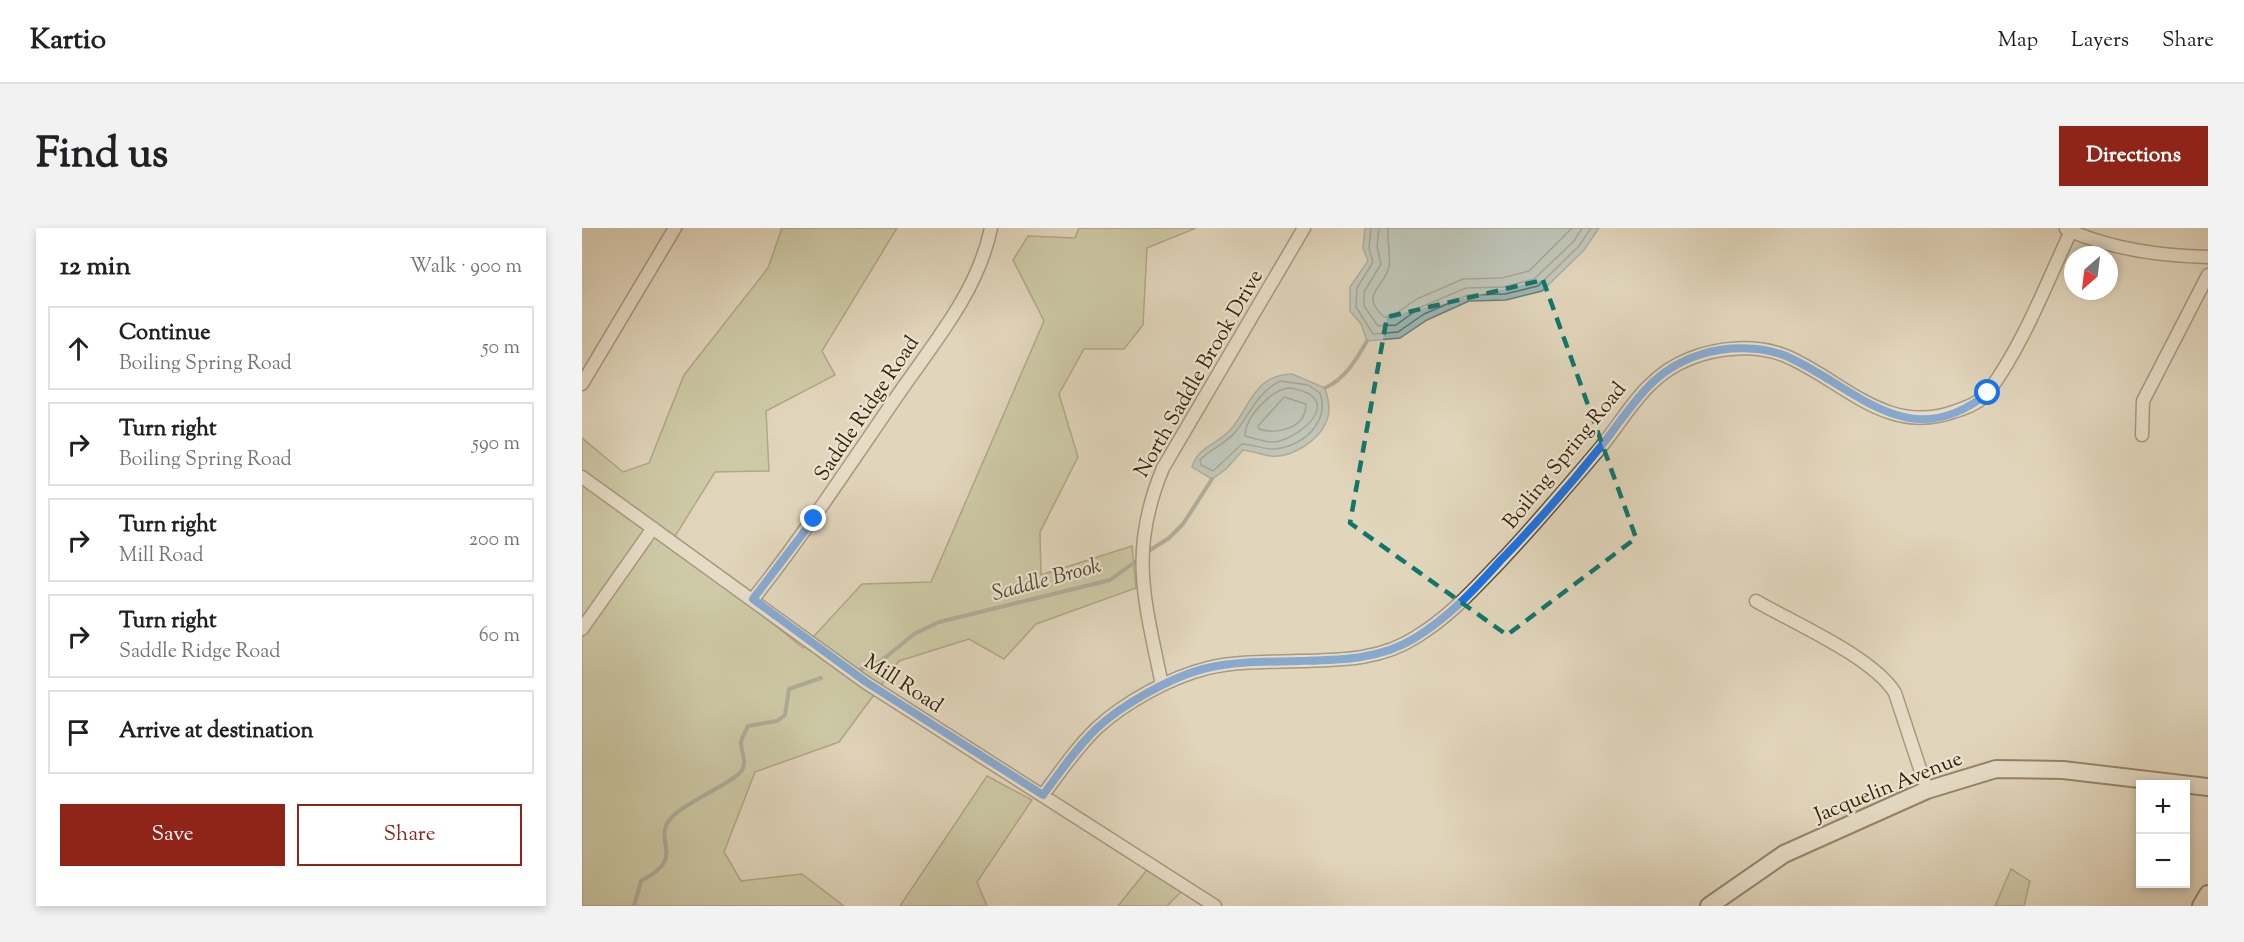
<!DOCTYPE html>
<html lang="en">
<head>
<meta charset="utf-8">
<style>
  :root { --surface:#fff; --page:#f2f2f2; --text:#202124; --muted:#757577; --line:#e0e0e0; --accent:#8f2418 }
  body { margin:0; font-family:"Sorts Mill Goudy",serif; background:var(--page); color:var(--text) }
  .controls { position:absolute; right:18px; bottom:18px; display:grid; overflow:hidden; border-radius:0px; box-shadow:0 3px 9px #0003 }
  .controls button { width:54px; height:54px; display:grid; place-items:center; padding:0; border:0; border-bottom:2px solid var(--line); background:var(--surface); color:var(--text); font:30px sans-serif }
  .compass { position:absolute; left:1482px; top:18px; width:54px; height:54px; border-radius:50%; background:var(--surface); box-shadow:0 3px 9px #0003; rotate:208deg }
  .stop { position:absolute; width:18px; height:18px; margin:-14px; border:4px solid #1a73e8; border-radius:50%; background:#fff }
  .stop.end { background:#1a73e8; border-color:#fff; box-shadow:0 2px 6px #0008 }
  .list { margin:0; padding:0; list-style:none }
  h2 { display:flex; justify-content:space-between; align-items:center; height:78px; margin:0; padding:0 24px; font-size:26px }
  h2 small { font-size:20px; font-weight:400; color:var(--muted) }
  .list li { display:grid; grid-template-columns:39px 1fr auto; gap:18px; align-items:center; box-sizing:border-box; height:84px; margin:0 12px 12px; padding:0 12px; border:2px solid var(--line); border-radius:0px }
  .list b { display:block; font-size:22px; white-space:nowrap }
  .list p { margin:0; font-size:20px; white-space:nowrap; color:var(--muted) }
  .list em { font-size:20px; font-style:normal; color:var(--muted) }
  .actions { display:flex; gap:12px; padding:18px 24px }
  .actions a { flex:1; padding:14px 0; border:2px solid var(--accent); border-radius:0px; text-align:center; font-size:21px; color:var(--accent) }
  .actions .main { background:var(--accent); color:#fff }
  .icon { flex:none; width:33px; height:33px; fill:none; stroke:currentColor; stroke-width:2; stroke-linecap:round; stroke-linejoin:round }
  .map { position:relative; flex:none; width:1626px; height:678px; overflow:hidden; border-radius:0px }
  header { display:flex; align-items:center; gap:36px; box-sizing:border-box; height:84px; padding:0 30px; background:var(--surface); border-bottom:2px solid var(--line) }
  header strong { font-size:28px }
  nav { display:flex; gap:33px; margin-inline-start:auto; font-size:21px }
  .intro { display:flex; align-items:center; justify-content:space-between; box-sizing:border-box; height:144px; padding:0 36px }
  h1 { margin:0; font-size:42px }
  .button { padding:15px 27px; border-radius:0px; background:var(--accent); color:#fff; font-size:21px; font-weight:700 }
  main { display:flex; gap:36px; padding:0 36px }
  aside { flex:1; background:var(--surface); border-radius:0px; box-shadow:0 3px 9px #0003 }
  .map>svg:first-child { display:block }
  .green { fill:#b6bd8e; stroke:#77704c; stroke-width:1.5 }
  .water { fill:#97b7b8; stroke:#717c72; stroke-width:1.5 }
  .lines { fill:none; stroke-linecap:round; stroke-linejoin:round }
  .shore { stroke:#686d60; stroke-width:1.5 }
  .stream { stroke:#717c72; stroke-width:4 }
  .street-casing { stroke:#625036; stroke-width:15 }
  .secondary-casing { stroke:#382309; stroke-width:20 }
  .street { stroke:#ece4d3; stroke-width:12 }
  .secondary { stroke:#ece4d3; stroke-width:16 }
  .route { stroke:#1a73e8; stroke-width:8 }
  .marked { fill:none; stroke:#0f766e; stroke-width:4.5; stroke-dasharray:12 8; stroke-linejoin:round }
  .labels { text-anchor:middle; stroke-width:4.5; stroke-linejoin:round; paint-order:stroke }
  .street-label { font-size:21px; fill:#382309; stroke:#ece4d3 }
  .water-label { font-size:22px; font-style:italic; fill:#504835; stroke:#ece4d3 }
</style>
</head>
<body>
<header>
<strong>Kartio</strong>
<nav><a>Map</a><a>Layers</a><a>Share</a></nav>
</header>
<div class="intro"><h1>Find us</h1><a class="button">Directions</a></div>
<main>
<aside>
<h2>12 min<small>Walk · 900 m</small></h2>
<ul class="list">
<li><svg class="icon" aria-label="ahead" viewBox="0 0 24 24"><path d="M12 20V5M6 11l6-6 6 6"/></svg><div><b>Continue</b><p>Boiling Spring Road</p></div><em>50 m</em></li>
<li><svg class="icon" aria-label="right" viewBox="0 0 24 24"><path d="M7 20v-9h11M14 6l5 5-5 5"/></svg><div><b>Turn right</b><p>Boiling Spring Road</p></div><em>590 m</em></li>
<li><svg class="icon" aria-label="right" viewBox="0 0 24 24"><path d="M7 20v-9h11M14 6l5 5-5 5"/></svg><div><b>Turn right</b><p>Mill Road</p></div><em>200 m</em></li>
<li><svg class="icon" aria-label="right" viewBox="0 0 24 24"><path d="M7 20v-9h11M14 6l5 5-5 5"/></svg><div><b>Turn right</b><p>Saddle Ridge Road</p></div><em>60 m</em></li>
<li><svg class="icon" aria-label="arrive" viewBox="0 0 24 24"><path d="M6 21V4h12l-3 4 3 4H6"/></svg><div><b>Arrive at destination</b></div></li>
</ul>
<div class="actions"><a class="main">Save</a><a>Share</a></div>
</aside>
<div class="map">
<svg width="1626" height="678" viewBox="0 0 1626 678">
  <rect width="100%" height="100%" fill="#e1d6bb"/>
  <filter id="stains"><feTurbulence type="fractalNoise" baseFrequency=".00333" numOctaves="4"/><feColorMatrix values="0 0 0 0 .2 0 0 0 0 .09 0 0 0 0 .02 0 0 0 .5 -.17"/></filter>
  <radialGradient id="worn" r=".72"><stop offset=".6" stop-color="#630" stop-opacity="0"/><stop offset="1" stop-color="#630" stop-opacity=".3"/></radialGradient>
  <path class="green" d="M200,0h115l-75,123 13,24 -69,36 3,60 -54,1 -43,69 131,107 59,-64 69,-2 113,-261 -31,-61 15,-24 47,2 4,-10h117l-49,20 -4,77 -19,24h-40l-25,45 19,63 -38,75 1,43 91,-29 4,42 -100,36 -32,35 -35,-20 -70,22 -60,81 -84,30 -31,80 17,29 61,-7 42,32h-262v-468l41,34 26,-9 35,-88 84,-107z
    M405,548l45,24 -55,82 10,24h-87z
    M568,638l35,22 -18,18h-49z
    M1429,641l19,12 -6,25h-29z"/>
  <path class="water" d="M783,0h234l-15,22 -42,41 -36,9 -37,1 -42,19 -27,18 -33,3 -6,-17 -11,-13v-24l18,-26 -5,-13z
    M710,146l33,14c3,10 6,21 2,32 -7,20 -35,38 -56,36 -9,-1 -19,-5 -28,-6l-17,19 -14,10 -20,-12c7,-22 27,-23 40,-39 19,-24 23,-53 60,-54z"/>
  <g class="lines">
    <path class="shore" d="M789,0l-2,20 4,14 -16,26 -1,19 17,27 25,-2 26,-18 44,-19 37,-1 33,-8 41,-40 12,-18
      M797,0l-2,18 4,18 -17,28v14l14,20 18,-1 25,-18 45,-19 38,-1 30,-8 40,-38 8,-13
      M806,0c-1,10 3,32 1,39 -6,23 -30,26 -5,50l8,-1 25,-17 46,-20 39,-1 27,-7 43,-43
      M698,153l28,4 12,8c10,29 -17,54 -46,56 -10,1 -21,-5 -32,-5l-29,27 -12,-6 -1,-5c11,-12 28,-17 37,-30 14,-18 21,-38 43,-49z
      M709,160c7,2 17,3 22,9 18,18 -24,45 -40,45 -8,0 -20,-4 -28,-6 0,-19 27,-48 46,-48z
      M702,169l22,7c0,24 -28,31 -47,25l-1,-3z"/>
    <path class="stream" d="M743,160c20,-9 31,-28 42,-47
      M565,324l22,-14 14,-14 29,-45
      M278,442l21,-9 33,-27 25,-12 171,-42 29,-21
      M52,678l7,-25c49,-25 8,-40 31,-64 15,-16 62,-34 70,-47 5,-10 -1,-17 -1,-27 0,-5 5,-12 7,-17l29,-5 8,-6 4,-26 32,-11"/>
    <g class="street-casing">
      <path id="street" d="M1484,1c44,20 94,27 142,28
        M0,156l93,-156
        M1560,207l1,-34 65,-126
        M0,249l283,205 350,224
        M171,371c50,-63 94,-130 140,-197 37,-55 84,-107 98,-174
        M1174,373c38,22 117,56 139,92l32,97
        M0,401l71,-101
        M580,457c-17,-84 -34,-133 1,-217l141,-240
        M461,567c17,-23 34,-48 54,-67 28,-26 74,-51 111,-60 30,-7 62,-6 92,-7 41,-1 81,-1 116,-24 33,-20 57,-47 84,-75 35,-37 68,-76 101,-115 27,-34 45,-71 88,-88 29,-12 67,-15 97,-3 58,25 101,81 170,55 12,-4 25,-9 33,-20 35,-48 57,-107 82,-160"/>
    </g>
    <g class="secondary-casing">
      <path id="secondary" d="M1127,678l75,-52 143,-64 69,-21 67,1 145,17
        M1619,678l7,-12"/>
    </g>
    <use href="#street" class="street"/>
    <use href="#secondary" class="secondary"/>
  </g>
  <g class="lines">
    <path class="route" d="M232,291l-61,80 113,83 177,113c17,-23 34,-48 54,-67 26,-24 76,-52 110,-60 30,-7 61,-6 92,-7 40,-1 80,-1 116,-23 34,-21 59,-48 85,-77 36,-37 70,-76 102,-116 31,-39 49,-76 100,-91 25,-8 59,-8 84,2 72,32 122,101 202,37"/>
  </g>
  <path d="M0 0H1626V678H0ZM961,52l93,258 -129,97 -157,-112 37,-206z" fill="#e1d6bb" fill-opacity=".55" fill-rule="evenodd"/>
  <path class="marked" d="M961,52l93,258 -129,97 -157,-112 37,-206z"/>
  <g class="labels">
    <g class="street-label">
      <text transform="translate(616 145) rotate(-60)" y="7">North Saddle Brook Drive</text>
      <text transform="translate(284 180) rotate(-56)" y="7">Saddle Ridge Road</text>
      <text transform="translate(982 227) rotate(-51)" y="7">Boiling Spring Road</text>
      <text transform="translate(322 455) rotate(33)" y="7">Mill Road</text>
      <text transform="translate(1306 558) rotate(-22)" y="7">Jacquelin Avenue</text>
    </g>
    <g class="water-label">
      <text transform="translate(464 350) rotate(-15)" y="8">Saddle Brook</text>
    </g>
  </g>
  <rect width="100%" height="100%" filter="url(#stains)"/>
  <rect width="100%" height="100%" fill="url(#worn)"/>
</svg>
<div class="controls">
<button>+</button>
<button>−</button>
</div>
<svg class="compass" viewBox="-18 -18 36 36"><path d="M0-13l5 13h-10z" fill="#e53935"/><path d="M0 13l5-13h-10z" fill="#757577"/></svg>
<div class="stop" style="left:1406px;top:165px"></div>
<div class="stop end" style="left:232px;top:291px"></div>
</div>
</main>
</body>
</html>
